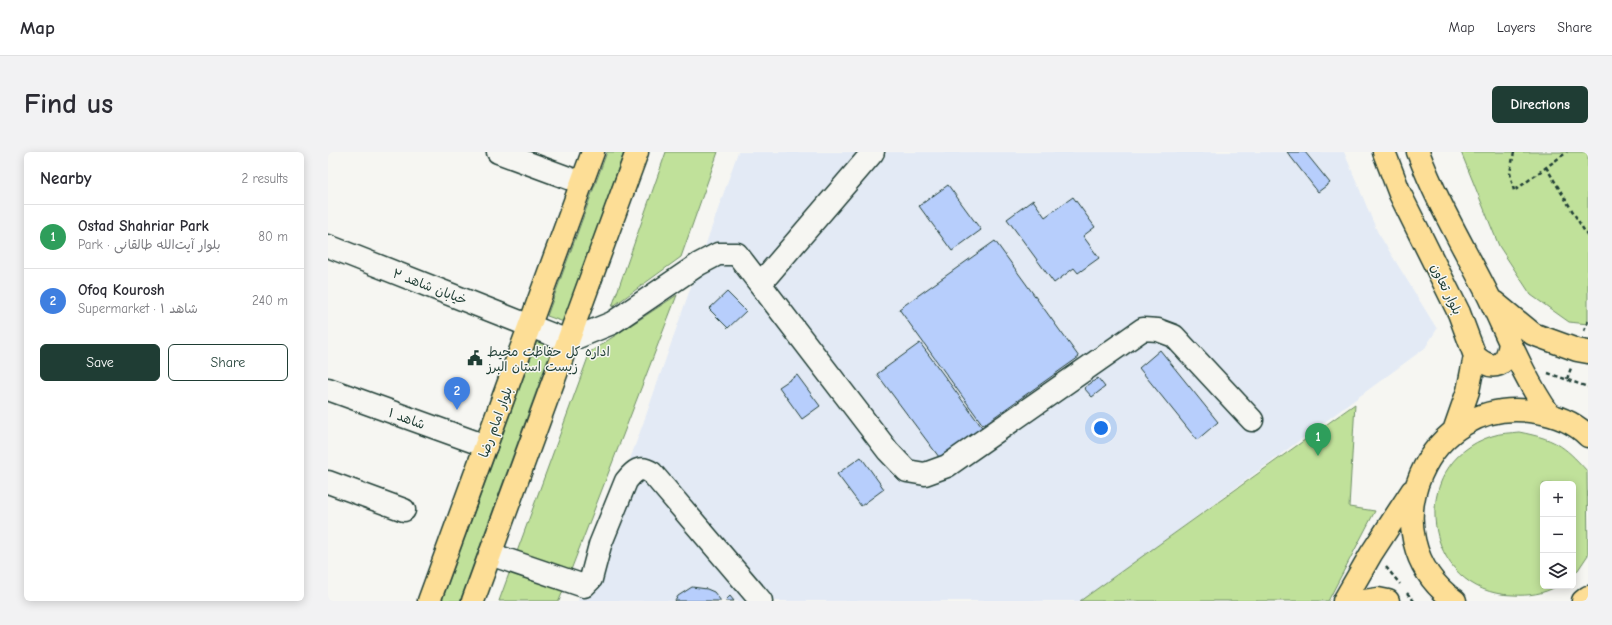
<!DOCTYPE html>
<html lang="en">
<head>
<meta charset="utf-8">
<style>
  :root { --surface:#fff; --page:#f2f2f3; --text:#2b2b33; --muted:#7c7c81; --line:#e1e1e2; --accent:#1f3d34 }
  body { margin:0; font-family:"Comic Neue","Playpen Sans Arabic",sans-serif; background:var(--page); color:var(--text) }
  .controls { position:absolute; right:12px; bottom:12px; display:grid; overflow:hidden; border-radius:6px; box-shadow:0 2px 10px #0003 }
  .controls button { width:36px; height:36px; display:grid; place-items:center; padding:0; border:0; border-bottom:1px solid var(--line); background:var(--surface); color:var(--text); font:20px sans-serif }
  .you { position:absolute; left:773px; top:276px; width:14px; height:14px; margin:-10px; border:3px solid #fff; border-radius:50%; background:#1a73e8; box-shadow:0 0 0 6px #1a73e833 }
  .badge { display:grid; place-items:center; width:26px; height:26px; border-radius:50%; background:var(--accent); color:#fff; font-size:13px; font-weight:700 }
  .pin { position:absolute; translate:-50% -33px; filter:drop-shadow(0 1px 2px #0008) }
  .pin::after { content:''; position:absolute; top:21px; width:14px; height:12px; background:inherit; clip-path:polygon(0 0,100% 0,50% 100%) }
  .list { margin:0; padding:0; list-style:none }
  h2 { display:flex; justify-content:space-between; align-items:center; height:52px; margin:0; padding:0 16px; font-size:17px }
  h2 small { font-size:13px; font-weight:400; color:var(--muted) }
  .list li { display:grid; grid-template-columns:26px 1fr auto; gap:12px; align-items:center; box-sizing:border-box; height:64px; padding:0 16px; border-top:1px solid var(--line) }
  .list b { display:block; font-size:15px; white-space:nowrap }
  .list p { margin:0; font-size:13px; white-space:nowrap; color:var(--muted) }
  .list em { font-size:13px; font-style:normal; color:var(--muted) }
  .actions { display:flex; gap:8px; padding:12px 16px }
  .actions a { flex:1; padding:9px 0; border:1px solid var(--accent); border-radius:6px; text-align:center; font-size:14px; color:var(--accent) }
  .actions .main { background:var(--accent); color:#fff }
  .icon { flex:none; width:22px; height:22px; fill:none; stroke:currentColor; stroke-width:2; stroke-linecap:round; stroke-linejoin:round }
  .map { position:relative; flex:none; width:1260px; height:449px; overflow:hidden; border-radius:6px }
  header { display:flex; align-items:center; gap:24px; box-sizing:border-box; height:56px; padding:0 20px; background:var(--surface); border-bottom:1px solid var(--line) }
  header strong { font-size:19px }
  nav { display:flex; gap:22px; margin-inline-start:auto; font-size:14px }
  .intro { display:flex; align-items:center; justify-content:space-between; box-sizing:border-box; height:96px; padding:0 24px }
  h1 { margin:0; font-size:28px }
  .button { padding:10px 18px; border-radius:6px; background:var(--accent); color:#fff; font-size:14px; font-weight:700 }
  main { display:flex; gap:24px; padding:0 24px }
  aside { flex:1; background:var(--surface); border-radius:6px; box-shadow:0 2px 10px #0003 }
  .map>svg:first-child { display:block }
  .built { fill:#e3eaf5 }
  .green { fill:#c0e19a; stroke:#708f67 }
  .building { fill:#b7cefc; stroke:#1f3d34 }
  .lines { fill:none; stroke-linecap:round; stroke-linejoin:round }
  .minor-casing { stroke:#1f3d34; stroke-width:25 }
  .major-casing { stroke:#1f3d34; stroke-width:25 }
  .path { stroke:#1f3d34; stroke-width:2.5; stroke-dasharray:4 3; stroke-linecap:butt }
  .minor { stroke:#f6f6f2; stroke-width:22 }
  .major { stroke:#fdde96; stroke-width:22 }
  .labels { text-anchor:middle; stroke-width:3; stroke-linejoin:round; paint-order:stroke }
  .street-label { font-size:13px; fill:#1f3d34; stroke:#f6f6f2 }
  .poi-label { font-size:13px; fill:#1f3d34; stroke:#f6f6f2; text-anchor:start }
</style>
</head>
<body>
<header>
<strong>Map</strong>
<nav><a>Map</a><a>Layers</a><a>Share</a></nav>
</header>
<div class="intro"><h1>Find us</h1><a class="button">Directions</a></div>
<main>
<aside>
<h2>Nearby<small>2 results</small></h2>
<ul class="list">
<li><span class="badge" style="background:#2e9e5b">1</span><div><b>Ostad Shahriar Park</b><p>Park · بلوار آیت‌الله طالقانی</p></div><em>80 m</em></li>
<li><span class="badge" style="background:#3f7fe0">2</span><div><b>Ofoq Kourosh</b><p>Supermarket · شاهد ۱</p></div><em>240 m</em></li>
</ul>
<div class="actions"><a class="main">Save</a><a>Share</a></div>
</aside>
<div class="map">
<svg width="1260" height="449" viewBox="0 0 1260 449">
  <rect width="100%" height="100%" fill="#f6f6f2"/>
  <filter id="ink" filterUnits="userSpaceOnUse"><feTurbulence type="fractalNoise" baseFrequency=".025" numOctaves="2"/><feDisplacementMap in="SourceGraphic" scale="8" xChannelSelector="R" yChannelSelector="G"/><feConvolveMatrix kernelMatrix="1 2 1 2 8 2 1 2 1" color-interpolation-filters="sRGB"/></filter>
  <g filter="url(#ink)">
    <path class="built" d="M410,0h606l33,79 60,98 -12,19 -343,253h-504l66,-180z"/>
    <path class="green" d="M279,0h17l-60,170 -17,-6z
      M338,0h52l-37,105 -69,50z
      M1133,0h127v172l-19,-2 -38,-27 -32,-49z
      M349,143l-118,306h-60l91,-249z
      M209,189l15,7 -92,253h-18z
      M1027,252l-6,103 26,4 -47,90h-248z
      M1191,280c35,7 44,12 68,39l1,84 -10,15 -5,4v-90h-30v102h14c-13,8 -29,10 -44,9 -90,-1 -109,-131 -21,-159 8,-3 19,-3 27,-4z"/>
    <path class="building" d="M959,0h18l25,31 -12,9z
      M620,33l33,45 -29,21 -33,-45z
      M745,45l22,30 -12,9 16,22 -21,15 -4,-5 -20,15 -47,-64 26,-19 12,17z
      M667,89l84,116 -96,68 -84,-116z
      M399,140l19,19 -18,17 -19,-19z
      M592,191l64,87 -42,31 -65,-87z
      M832,198l58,72 -21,18 -58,-72z
      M469,223l23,31 -18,13 -23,-32z
      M770,226l7,9 -13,10 -8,-9z
      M533,305l23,32 -23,17 -24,-32z
      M364,435l15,2 7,3 7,9h-46l3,-5z
      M402,444l4,5h-9z"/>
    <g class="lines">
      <g class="minor-casing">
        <path id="minor" d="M170,0l84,31
          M0,94l240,95 44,-18 87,-59 19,-10h19l151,197 19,20 18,3 22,-8 196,-137 15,1 16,6 78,84
          M432,132l113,-132
          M0,237l158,57
          M0,330l76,28
          M162,402l94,32 7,-7 9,-34 26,-64c8,-10 14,-16 26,-8l109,128"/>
      </g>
      <g class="major-casing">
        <path id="major" d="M1056,0l16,42 59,119 16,43 -7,35 -14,40
          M1090,0c19,51 47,97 71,145 19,40 35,81 60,117
          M1166,150l39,32 44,16 11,2
          M1147,204c18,17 33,10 35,-14
          M101,449l164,-449
          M145,449l164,-449
          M1016,449l27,-47 41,-63
          M1036,449l14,-2 10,2
          M1127,449c-90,-65 -28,-209 81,-189 19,3 38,10 52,24
          M1255,449l5,-4"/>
      </g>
      <path class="path" d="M1186,0l-4,21 4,18 53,-39
        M1218,15l42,70
        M1256,179l4,-10
        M1220,221l40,14
        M1239,227l4,-11
        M1058,415l14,17
        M1079,441l7,8"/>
      <use href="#minor" class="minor"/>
      <use href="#major" class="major"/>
    </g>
  </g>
  <defs>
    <g id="civic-bare" transform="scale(1.2)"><path d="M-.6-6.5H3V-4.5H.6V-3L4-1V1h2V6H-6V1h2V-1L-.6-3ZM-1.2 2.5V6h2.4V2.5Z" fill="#1f3d34" stroke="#f6f6f2" stroke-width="2.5" paint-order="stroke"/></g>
  </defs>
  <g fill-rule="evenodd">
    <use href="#civic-bare" x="147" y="206"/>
  </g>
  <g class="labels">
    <g class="street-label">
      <text transform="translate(102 134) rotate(21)" y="5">خیابان شاهد ۲</text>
      <text transform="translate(1119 137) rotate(64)" y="5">بلوار تعاون</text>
      <text transform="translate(79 266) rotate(20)" y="5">شاهد ۱</text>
      <text transform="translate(167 270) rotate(-70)" y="5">بلوار امام رضا</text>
    </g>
    <g class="poi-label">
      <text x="159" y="204">اداره کل حفاظت محیط<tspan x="159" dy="15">زیست استان البرز</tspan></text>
    </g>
  </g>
</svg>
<div class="controls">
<button>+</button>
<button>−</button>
<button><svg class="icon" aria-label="layers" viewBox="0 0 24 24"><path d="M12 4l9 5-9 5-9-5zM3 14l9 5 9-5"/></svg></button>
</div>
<div class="you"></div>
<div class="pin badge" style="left:990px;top:304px;background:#2e9e5b">1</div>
<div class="pin badge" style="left:129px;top:258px;background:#3f7fe0">2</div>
</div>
</main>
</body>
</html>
